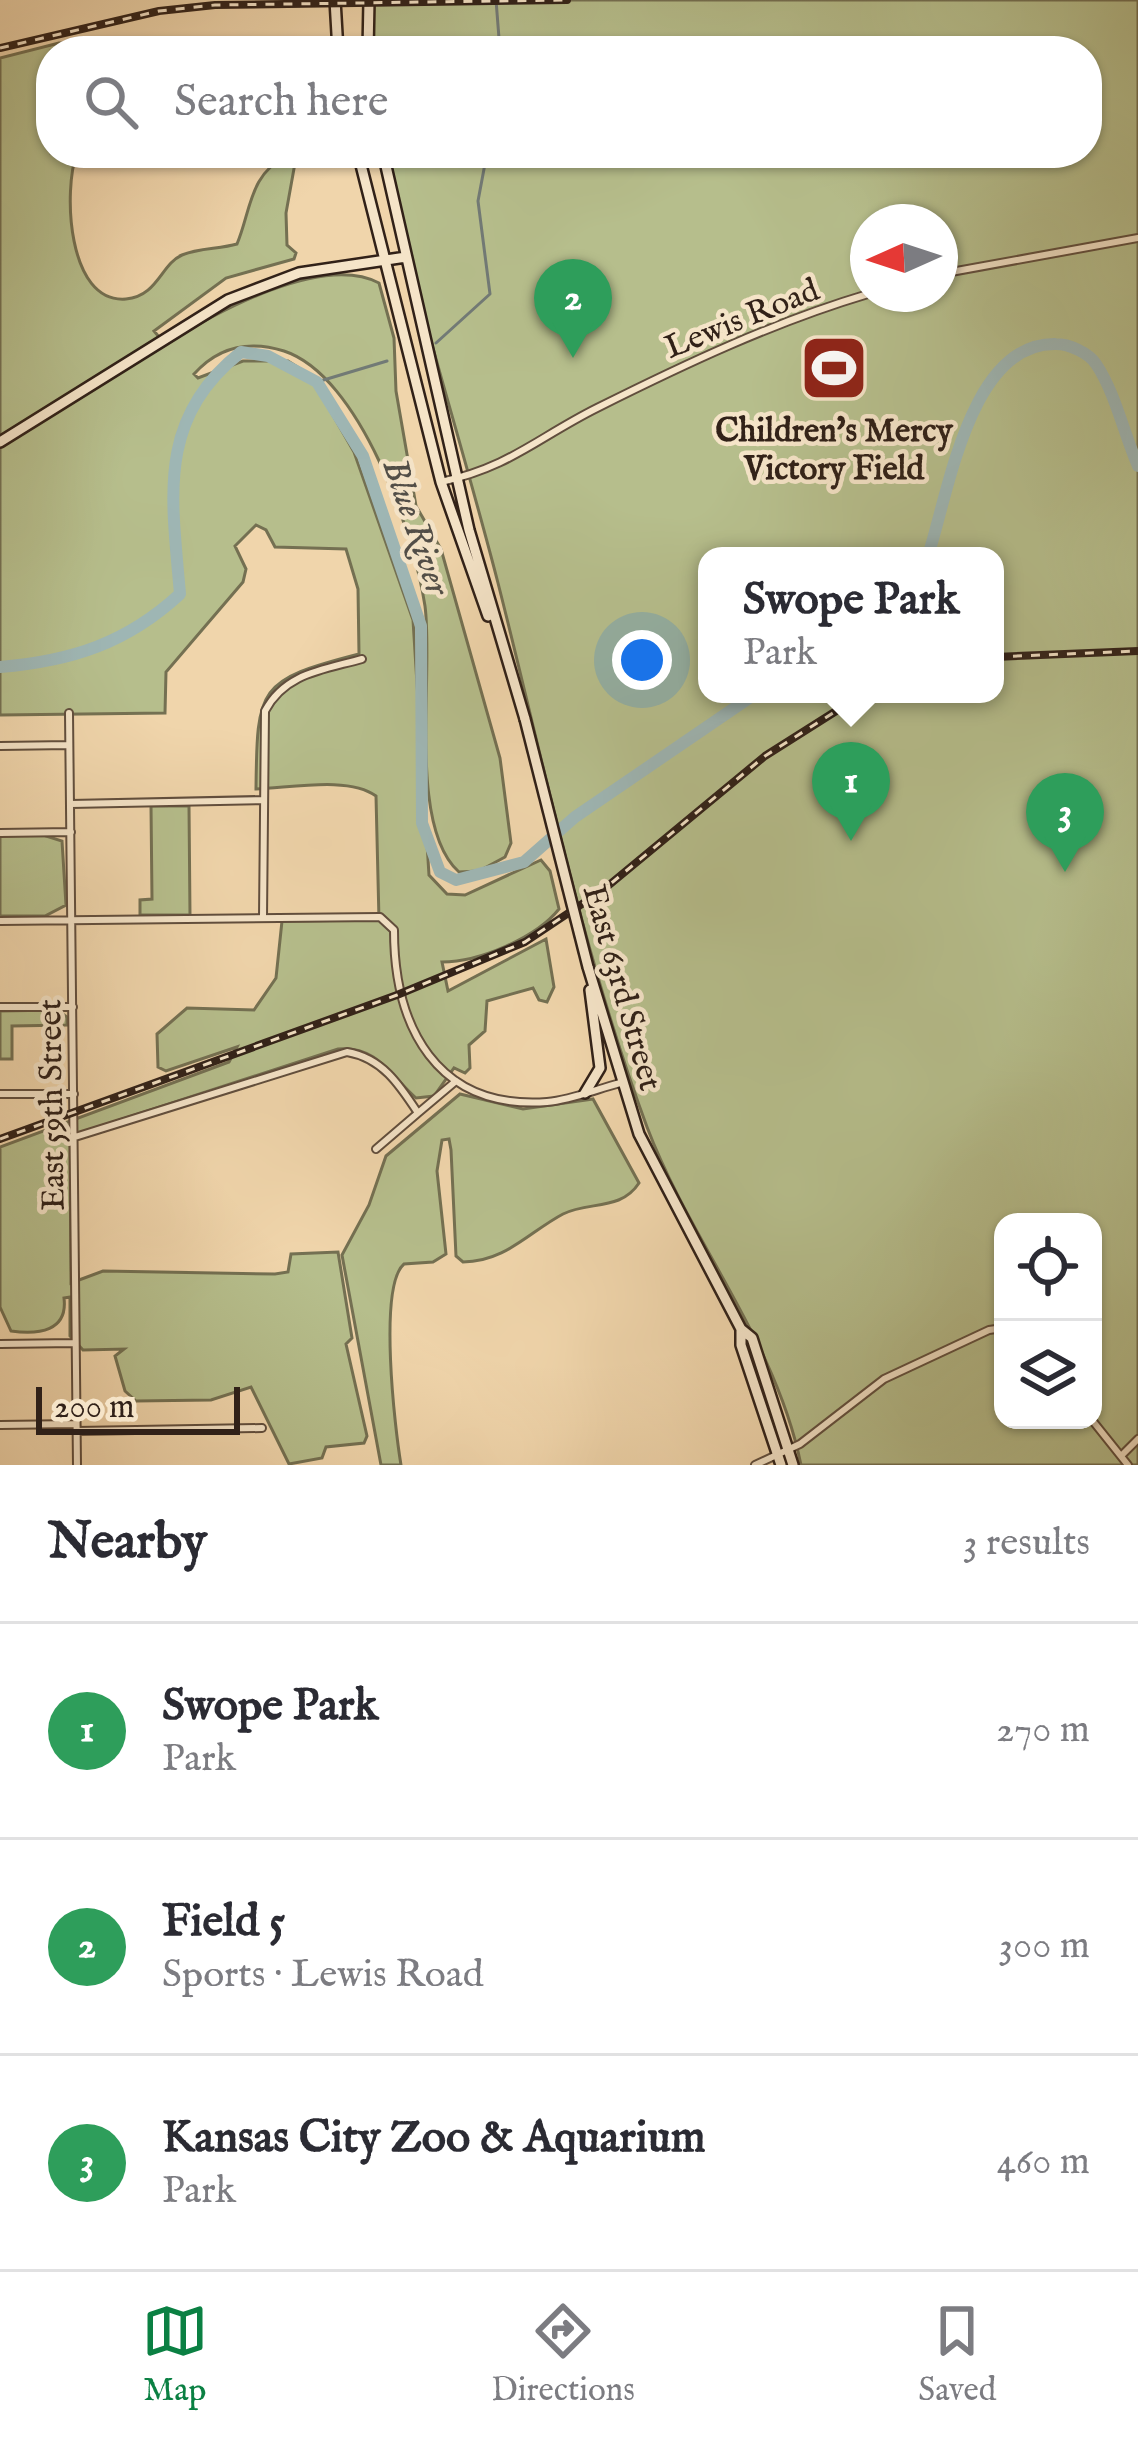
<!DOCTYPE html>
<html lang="en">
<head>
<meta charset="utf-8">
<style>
  :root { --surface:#fff; --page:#f2f2f3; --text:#2b2b33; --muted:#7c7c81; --line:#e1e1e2; --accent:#0b8043 }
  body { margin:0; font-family:"IM FELL English",serif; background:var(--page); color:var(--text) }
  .controls { position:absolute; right:36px; bottom:36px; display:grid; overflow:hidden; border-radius:24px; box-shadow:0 3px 9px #0004 }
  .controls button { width:108px; height:108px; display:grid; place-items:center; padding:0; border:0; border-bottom:3px solid var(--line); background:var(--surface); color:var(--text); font:60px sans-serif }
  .compass { position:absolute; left:850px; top:204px; width:108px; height:108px; border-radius:50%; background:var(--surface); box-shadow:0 3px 9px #0004; rotate:267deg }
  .scale { position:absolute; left:36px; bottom:30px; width:204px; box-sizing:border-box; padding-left:12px; border:6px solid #312118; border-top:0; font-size:33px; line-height:42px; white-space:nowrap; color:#312118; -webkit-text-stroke:9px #f5e4c8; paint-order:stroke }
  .you { position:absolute; left:642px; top:660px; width:42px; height:42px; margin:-30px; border:9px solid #fff; border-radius:50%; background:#1a73e8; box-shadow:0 0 0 18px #1a73e833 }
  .badge { display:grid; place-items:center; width:78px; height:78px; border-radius:50%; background:var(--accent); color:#fff; font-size:39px; font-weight:700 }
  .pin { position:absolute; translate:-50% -99px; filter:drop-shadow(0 3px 6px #0008) }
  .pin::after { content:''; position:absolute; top:63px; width:42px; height:36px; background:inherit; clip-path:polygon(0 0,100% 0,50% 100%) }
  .popup { position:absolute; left:698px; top:547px; width:306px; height:156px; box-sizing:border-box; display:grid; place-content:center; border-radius:24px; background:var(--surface); filter:drop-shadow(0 3px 9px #0005); font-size:39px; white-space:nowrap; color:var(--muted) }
  .popup b { font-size:45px; color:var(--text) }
  .popup::after { content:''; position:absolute; left:50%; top:100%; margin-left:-24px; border:24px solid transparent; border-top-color:var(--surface) }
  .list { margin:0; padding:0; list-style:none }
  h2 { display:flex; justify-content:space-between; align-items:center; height:156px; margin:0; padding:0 48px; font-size:51px }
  h2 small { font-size:39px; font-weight:400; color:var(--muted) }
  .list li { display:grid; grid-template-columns:78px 1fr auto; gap:36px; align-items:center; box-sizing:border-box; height:216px; padding:0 48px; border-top:3px solid var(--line) }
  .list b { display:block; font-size:45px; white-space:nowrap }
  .list p { margin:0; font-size:39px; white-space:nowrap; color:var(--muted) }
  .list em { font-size:39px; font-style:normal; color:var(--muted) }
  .icon { flex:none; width:66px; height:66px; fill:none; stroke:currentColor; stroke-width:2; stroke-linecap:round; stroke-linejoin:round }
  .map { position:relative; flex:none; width:1138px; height:1465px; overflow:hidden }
  .search { position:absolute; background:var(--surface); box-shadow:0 3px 9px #0004; left:36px; right:36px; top:36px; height:132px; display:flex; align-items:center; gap:30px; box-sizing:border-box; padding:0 42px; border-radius:48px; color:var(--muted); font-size:45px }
  .sheet { height:804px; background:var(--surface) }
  nav { display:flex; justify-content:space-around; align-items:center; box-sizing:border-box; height:168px; border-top:3px solid var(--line); background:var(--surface); font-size:33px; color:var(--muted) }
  nav a { display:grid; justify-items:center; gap:6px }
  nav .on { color:var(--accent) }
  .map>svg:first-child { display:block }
  .green { fill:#b6be8c; stroke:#747052; stroke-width:3; fill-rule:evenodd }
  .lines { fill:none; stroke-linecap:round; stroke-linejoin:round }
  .stream { stroke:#727a76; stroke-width:3 }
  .river { stroke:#9eb6b4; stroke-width:12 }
  .minor-casing { stroke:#614e3d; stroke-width:10 }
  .secondary-casing { stroke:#312118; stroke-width:14 }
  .minor { stroke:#f5e4c8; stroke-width:6 }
  .secondary { stroke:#f5e4c8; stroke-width:9 }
  .rail-casing { stroke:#312118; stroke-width:8 }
  .rail { stroke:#f5e4c8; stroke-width:3; stroke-dasharray:9; stroke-linecap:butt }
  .secondary-bridge-casing { stroke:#312118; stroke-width:14; stroke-linecap:butt }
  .secondary-bridge { stroke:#f5e4c8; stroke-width:9 }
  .labels { text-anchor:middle; stroke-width:9; stroke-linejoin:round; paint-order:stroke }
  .street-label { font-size:33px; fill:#312118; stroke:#f5e4c8 }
  .poi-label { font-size:33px; font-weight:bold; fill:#312118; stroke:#f5e4c8 }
  .water-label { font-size:36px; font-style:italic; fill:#524e47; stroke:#f5e4c8 }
</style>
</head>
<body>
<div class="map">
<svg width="1138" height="1465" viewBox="0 0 1138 1465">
  <rect width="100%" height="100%" fill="#f0d5ab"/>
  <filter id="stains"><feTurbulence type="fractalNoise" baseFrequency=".00167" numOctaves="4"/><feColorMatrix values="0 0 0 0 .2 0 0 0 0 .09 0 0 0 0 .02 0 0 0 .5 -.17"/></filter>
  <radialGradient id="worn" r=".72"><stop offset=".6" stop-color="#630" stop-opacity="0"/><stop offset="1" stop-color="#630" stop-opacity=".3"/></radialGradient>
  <path class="green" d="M522,0h616v1465h-337c-25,-124 -110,-222 -154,-338 -65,-175 -103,-363 -149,-544 -37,-144 -83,-285 -115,-430h704v-102h-717l-2,-47zM868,222h72v72h-72zM707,556h288v138h-288zM1003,1222h90v198h-90z
    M59,43h18l1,8h-27v102h26c-14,36 -10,151 49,146 32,-3 35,-35 56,-44 16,-7 38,-6 55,-11 14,-33 12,-70 50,-88l8,7 -9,50 1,32 9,8 -2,6 -68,19 -72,53 11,13c50,-31 157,-91 214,-61l15,55 2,53 20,115 25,43 59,209 11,85 -6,14 -26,14 -20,1c-52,-46 -25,-198 -34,-266 -11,-73 -65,-230 -141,-255 -35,-11 -65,-5 -90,23l4,4 45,-17h45l22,14 44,77 59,168 16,255 18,19 18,1 76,-35 9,11 9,38c-23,29 -80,53 -117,53l6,29 98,-52 8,48 -7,15 -8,-2 -6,-12 -46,13 -2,30 -16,14 1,23 -5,5 -11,-5 -20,28 -18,2c-26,-23 -38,-52 -78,-49l-268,87 1,147 32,-12 172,3 13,-2 3,-18 47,-2 14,86 -6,6 21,92 -3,7 -38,4 -4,11 -33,6 -38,-77 -40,13 -75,1 -11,-10 -10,-35 9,-7 -41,1 -13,-14v-39l-6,1c4,33 -25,37 -53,33l-11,-24v-160l229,-85 8,-15 -71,24 -8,-4 -1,-33 30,-26 67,2 22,-32 6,-57 97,-1 -3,-124c-27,-20 -86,-8 -120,-7 1,-102 2,-109 103,-135l-1,-65 -12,-40 -71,-2 -9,-17 -10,-5 -21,21 11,23 -3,13 -77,90 -1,41 -165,2v-657z
    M151,806h38l1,109h-50v-15l12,-1z
    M43,835l19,6 4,64 -21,11h-45v-80z
    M57,1010l10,7v8l-55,1v33h-12v-48z
    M460,1094l63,15 70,-10 46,84c-18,28 -50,18 -76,31 -34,18 -58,48 -100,48l-7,-6 -5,-106 -2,-11 -7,1 -5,31 9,83 -13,8 -29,2c-26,22 -9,165 -3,201h-20l-39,-210 27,-50 17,-49z"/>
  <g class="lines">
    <path class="stream" d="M496,0l4,51
      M436,343l54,-49 -12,-93 9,-48
      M317,382l70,-21"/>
    <path class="river" d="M928,556c21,-65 42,-214 128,-212 13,0 33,9 40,20 19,28 28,70 42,102
      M0,667c72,-6 127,-24 180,-73 -8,-96 -24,-175 61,-242l27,4 49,26 46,74 58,170 1,197 18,49 16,8 68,-18 51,-45 180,-123"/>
    <g class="minor-casing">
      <path id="minor" d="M940,274l198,-36
        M441,482c69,-15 96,-44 156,-74 88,-44 177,-86 271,-114
        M69,713l8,752
        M0,746l69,-1
        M71,804l191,-4
        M0,833l71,-1
        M263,918l2,-207c20,-38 58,-41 97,-52
        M0,921l380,-4 14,13c0,96 42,180 153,172 25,-2 50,-13 73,-19
        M0,1007h73
        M0,1094h74
        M75,1137l272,-85c35,6 52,32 71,61l38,-32
        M376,1149l42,-36
        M0,1344l74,-1
        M1092,1420l36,45
        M0,1425l76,-1
        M76,1431l186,-3
        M1121,1456l17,-17
        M755,1465l45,-21 84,-65 105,-49 14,-2"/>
    </g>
    <g class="secondary-casing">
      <path id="secondary" d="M335,0l3,51
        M368,51l1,-51
        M358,153l83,329 47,134
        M383,153l86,377 56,189
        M0,442l228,-142 71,-27 107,-16
        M588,967l51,167 102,195 11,9 41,127
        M585,1093l15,-25 -10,-78
        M741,1329v16l40,120"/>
    </g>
    <use href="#minor" class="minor"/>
    <use href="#secondary" class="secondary"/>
    <g class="rail-casing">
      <path id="rail" d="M0,48l159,-37 56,-6 352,-5
        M995,657l143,-6
        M0,1139l397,-144 128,-53 78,-52 162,-134 98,-62"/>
    </g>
    <use href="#rail" class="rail"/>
    <g class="secondary-bridge-casing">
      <path id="secondary-bridge" d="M525,719l63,248"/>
    </g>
    <use href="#secondary-bridge" class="secondary-bridge"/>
  </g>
  <defs>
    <g id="stadium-square" transform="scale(3.45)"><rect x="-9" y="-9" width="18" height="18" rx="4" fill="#8f2418" stroke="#f5e4c8"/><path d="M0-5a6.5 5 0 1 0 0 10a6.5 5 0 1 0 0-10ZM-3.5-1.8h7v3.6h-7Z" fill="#fff"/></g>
  </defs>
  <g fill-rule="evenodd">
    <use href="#stadium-square" x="834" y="368"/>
  </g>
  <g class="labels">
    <g class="street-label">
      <text transform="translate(741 317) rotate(-22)" y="12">Lewis Road</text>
      <text transform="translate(624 987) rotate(74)" y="12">East 63rd Street</text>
      <text transform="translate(50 1105) rotate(-91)" y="12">East 59th Street</text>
    </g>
    <g class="poi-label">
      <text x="834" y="441">Children's Mercy<tspan x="834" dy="38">Victory Field</tspan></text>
    </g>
    <g class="water-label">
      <text transform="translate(418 526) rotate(71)" y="13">Blue River</text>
    </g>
  </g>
  <rect width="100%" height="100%" filter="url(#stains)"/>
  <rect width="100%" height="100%" fill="url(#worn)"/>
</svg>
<div class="controls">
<button><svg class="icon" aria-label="locate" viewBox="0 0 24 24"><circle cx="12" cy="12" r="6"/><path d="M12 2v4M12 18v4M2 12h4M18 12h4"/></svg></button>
<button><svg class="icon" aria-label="layers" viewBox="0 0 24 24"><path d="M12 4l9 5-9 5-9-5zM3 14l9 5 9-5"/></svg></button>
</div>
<svg class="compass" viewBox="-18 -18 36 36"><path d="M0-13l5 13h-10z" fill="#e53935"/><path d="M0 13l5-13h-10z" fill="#7c7c81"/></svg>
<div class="scale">200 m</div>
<div class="you"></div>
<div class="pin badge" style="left:851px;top:841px;background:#2e9e5b">1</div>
<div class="popup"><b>Swope Park</b>Park</div>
<div class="pin badge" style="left:573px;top:358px;background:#2e9e5b">2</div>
<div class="pin badge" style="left:1065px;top:872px;background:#2e9e5b">3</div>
<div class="search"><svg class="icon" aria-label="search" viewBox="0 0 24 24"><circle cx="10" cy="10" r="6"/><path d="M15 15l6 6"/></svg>Search here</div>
</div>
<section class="sheet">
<h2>Nearby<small>3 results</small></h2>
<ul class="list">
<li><span class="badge" style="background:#2e9e5b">1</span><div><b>Swope Park</b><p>Park</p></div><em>270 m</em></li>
<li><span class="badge" style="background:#2e9e5b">2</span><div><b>Field 5</b><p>Sports · Lewis Road</p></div><em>300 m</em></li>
<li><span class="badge" style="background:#2e9e5b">3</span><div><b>Kansas City Zoo &amp; Aquarium</b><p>Park</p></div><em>460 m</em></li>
</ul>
</section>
<nav>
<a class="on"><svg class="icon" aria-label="map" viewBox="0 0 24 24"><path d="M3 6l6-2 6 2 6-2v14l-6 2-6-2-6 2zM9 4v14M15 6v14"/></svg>Map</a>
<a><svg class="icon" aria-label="directions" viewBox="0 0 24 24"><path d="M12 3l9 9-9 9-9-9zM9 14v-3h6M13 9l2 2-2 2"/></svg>Directions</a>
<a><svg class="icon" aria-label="saved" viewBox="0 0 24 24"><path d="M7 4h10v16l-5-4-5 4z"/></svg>Saved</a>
</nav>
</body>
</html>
